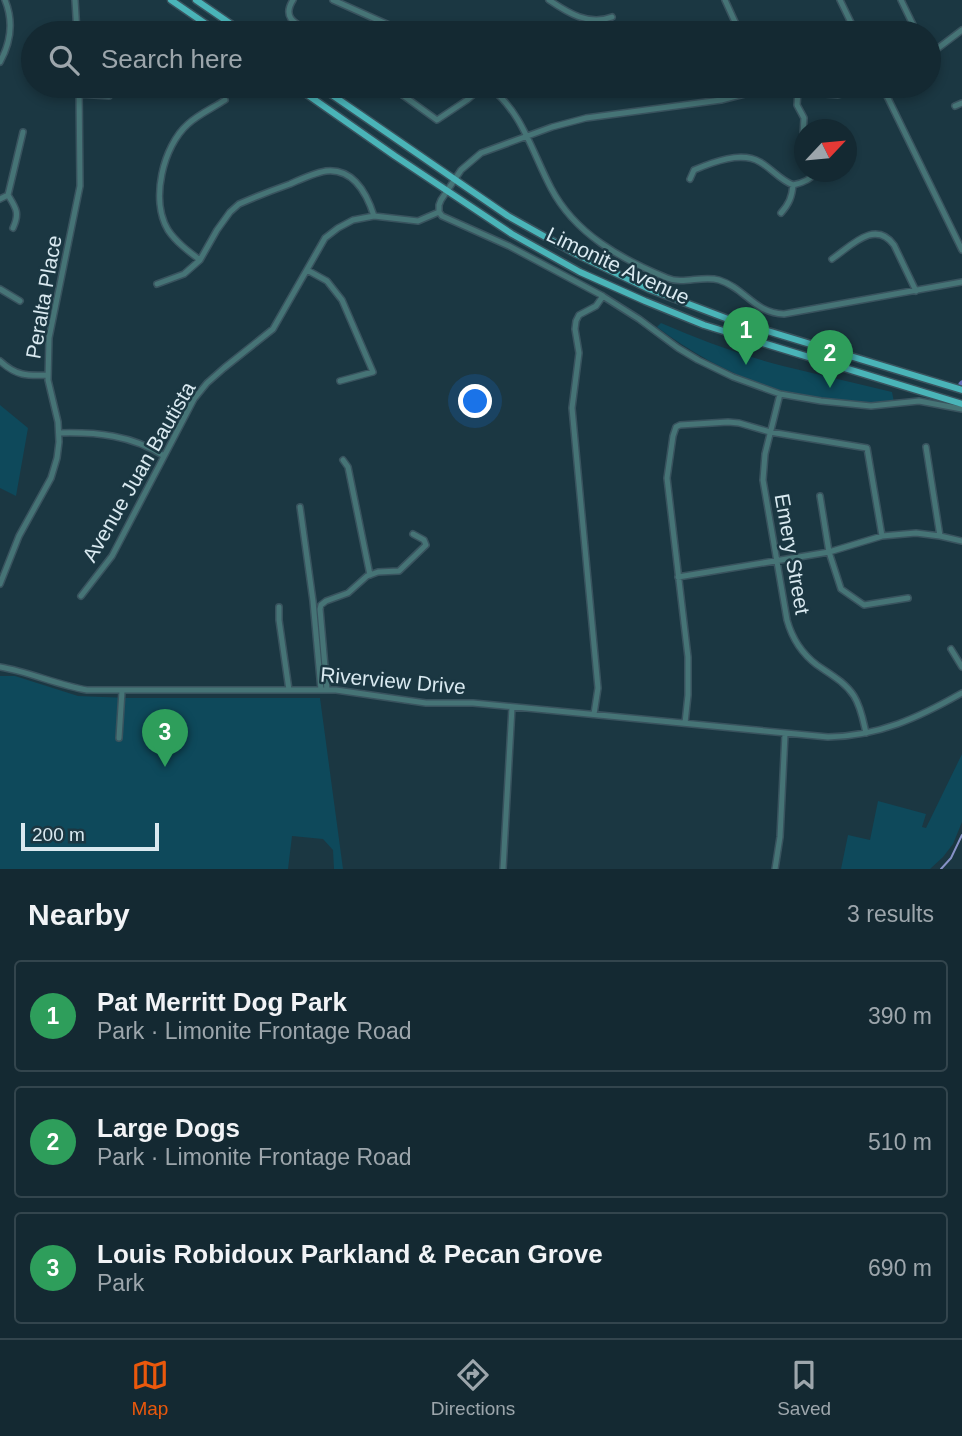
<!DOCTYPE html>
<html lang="en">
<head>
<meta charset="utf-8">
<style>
  :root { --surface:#142932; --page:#21353e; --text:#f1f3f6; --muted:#9da6ac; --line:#33454d; --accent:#ea580c }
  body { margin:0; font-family:Helvetica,sans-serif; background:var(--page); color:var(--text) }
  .compass { position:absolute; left:794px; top:119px; width:63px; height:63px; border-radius:50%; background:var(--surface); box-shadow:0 4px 10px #0003; rotate:64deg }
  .scale { position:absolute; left:21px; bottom:18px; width:138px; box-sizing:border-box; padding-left:7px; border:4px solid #d9e9f0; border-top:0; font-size:19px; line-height:24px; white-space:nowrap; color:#d9e9f0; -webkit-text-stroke:5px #1b3742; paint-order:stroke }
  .you { position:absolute; left:476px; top:402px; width:24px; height:24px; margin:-18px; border:5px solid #fff; border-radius:50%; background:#1a73e8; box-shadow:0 0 0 10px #1a73e833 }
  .badge { display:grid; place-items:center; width:46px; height:46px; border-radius:50%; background:var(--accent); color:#fff; font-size:23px; font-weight:700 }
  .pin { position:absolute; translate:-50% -58px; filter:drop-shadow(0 2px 4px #0008) }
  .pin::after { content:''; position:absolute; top:37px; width:24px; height:21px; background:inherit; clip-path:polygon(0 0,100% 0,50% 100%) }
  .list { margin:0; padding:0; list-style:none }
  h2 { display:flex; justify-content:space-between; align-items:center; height:91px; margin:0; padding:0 28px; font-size:30px }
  h2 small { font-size:23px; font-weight:400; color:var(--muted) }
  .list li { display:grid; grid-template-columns:46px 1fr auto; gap:21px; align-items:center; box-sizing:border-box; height:112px; margin:0 14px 14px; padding:0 14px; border:2px solid var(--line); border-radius:7px }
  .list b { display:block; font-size:26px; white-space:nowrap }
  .list p { margin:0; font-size:23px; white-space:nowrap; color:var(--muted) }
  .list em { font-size:23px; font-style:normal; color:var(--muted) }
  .icon { flex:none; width:38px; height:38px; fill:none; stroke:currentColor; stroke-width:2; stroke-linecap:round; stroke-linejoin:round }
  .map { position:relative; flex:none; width:962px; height:869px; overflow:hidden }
  .search { position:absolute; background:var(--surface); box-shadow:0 4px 10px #0003; left:21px; right:21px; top:21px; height:77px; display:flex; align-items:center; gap:18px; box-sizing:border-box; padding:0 24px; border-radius:38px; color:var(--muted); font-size:26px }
  .sheet { height:469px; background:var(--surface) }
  nav { display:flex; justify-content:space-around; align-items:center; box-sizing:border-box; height:98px; border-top:2px solid var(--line); background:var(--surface); font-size:19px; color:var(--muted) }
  nav a { display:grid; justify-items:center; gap:4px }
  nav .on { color:var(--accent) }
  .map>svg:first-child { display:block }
  .green { fill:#0e495b }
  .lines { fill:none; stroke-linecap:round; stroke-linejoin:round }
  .stream { stroke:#8792c7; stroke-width:2 }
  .canal { stroke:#646db6; stroke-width:5 }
  .minor-casing { stroke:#39535e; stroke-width:8 }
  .major-casing { stroke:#39535e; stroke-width:9 }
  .minor { stroke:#467476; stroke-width:5 }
  .major { stroke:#4ab4b8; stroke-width:6 }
  .labels { text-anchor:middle; stroke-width:5; stroke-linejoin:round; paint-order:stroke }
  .street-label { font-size:21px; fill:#d9e9f0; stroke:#1b3742 }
</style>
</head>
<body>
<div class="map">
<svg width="962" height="869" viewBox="0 0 962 869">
  <rect width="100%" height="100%" fill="#1b3742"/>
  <path class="green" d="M661,323c39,17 80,32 122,43 36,9 73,17 109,26l2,10c-85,8 -170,-24 -237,-75z
    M0,405l28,23 -12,68 -16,-8z
    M0,676h15l63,20 49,2h193l23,171h-9l-1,-19 -10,-11 -31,-3 -4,33h-288z
    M962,754v68l-9,22 -10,13 -13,12h-89l7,-34 22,5 8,-39 48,13 -4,13 4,1z"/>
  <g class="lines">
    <path class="stream" d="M941,869l10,-11 11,-23"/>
    <path class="canal" d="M961,384l1,-1"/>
    <g class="minor-casing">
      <path id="minor" d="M75,0l2,33
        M293,0c-12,19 4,24 19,33
        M333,0l74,33
        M549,0c19,13 40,26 63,17
        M725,0l15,33
        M840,0l16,33
        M901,0l16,33
        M929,55l33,-25
        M0,62c11,-20 14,-40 5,-62
        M390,86l47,34 30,-20 16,-14
        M488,86c34,25 44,66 63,102 24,46 70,71 116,90 16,7 35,-3 52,2 26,8 35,33 65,34l178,-32
        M882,86l80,164
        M798,91l-1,14 7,13 -1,18 1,10
        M79,94l30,2
        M403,95l7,-9
        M725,99l4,-13
        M955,106l7,-3
        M690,179l4,-9c19,-8 47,-19 66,-8 12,7 20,18 33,23 9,-2 18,-5 23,-13
        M8,195c8,13 12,18 5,33
        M0,199l8,-4 15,-63
        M439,212l3,4 67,30 92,49 38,24 39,29 20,12 35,17 47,17 41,7 50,5 48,-5 43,8
        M439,212v-7l2,-5 20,-30 20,-17 71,-26 34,-9 135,-18 43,-11 74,6 15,-4 13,-5
        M781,213c8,-9 11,-16 12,-28
        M832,259c19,-13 43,-40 62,-14l22,46
        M200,260c-12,-9 -24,-18 -32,-30 -18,-30 -5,-84 20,-106 11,-10 25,-16 37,-24
        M307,270l20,11 15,19 31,72 -33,9
        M157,284l27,-10 16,-14 17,-30 13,-18 9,-8c16,-7 34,-14 51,-20 11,-5 24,-11 36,-13 28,-3 41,23 48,45
        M0,289l20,12
        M0,361c16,15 27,15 48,14
        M780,394l-15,60 -2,26 24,140c5,18 14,33 30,45 13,9 28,17 37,31 7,11 9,24 12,37
        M59,433c37,-1 73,2 105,23
        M926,447l14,89
        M343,460l5,7 22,108
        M820,496l9,56 12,37 23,16 44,-7
        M300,507l13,94 8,89
        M678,577l151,-25 53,-16 34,-3 24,3 22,5
        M0,584l19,-48 32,-58 6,-20 2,-16 -1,-20 -10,-42 1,-42 31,-152 -1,-100
        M81,596l31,-40 82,-157 13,-16 17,-15 49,-39 52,-91 13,-10 15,-8 21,-4 44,5 21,-9
        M279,607v13l10,70
        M951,649l11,18
        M0,667c30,5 57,18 87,23h249l90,13h47l355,34c51,-1 90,-19 134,-44
        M327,690l-7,-81 1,-4 5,-4 22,-8 19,-17 11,-4 21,-1 27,-26 -2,-5 -11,-6
        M594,714l4,-26 -26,-280 7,-55 -4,-24 1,-8 3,-6 17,-9 7,-10
        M685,723l3,-28v-38l-21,-179 6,-42 3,-9 4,-2 48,-3 11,1 31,9 97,16 15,88
        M119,738l3,-47
        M503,869l9,-162
        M775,869l5,-32 5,-103"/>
    </g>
    <g class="major-casing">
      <path id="major" d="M171,0l48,33
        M196,0l48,33
        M295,86l100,70 117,78 68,38 65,29 59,24 258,79
        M319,86l189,130 68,38 73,35 79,30 234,71"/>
    </g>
    <use href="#minor" class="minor"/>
    <use href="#major" class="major"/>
  </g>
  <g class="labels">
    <g class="street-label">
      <text transform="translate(618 266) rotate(25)" y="7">Limonite Avenue</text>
      <text transform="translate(44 297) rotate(-80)" y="7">Peralta Place</text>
      <text transform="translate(139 472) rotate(-60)" y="7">Avenue Juan Bautista</text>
      <text transform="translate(792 554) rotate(80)" y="7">Emery Street</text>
      <text transform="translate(393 681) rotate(5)" y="7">Riverview Drive</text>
    </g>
  </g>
</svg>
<svg class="compass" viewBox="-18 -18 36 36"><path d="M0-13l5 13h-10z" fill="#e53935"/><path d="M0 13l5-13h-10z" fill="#9da6ac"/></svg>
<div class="scale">200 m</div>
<div class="you"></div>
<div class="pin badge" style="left:746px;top:365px;background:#2e9e5b">1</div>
<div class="pin badge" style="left:830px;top:388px;background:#2e9e5b">2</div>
<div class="pin badge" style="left:165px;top:767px;background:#2e9e5b">3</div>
<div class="search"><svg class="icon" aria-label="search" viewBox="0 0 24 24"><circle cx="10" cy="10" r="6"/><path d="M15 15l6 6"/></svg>Search here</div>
</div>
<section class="sheet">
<h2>Nearby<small>3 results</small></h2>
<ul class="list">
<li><span class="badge" style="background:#2e9e5b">1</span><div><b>Pat Merritt Dog Park</b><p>Park · Limonite Frontage Road</p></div><em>390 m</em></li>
<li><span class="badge" style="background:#2e9e5b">2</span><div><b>Large Dogs</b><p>Park · Limonite Frontage Road</p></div><em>510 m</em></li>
<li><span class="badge" style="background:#2e9e5b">3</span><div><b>Louis Robidoux Parkland &amp; Pecan Grove</b><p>Park</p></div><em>690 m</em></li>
</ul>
</section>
<nav>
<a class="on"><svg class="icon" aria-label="map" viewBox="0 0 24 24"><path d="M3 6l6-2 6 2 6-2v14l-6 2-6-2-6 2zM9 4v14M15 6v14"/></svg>Map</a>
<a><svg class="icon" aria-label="directions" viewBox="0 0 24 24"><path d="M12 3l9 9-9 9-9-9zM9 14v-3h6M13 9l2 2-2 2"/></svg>Directions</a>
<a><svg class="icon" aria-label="saved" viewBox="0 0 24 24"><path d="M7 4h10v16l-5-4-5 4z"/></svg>Saved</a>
</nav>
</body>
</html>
